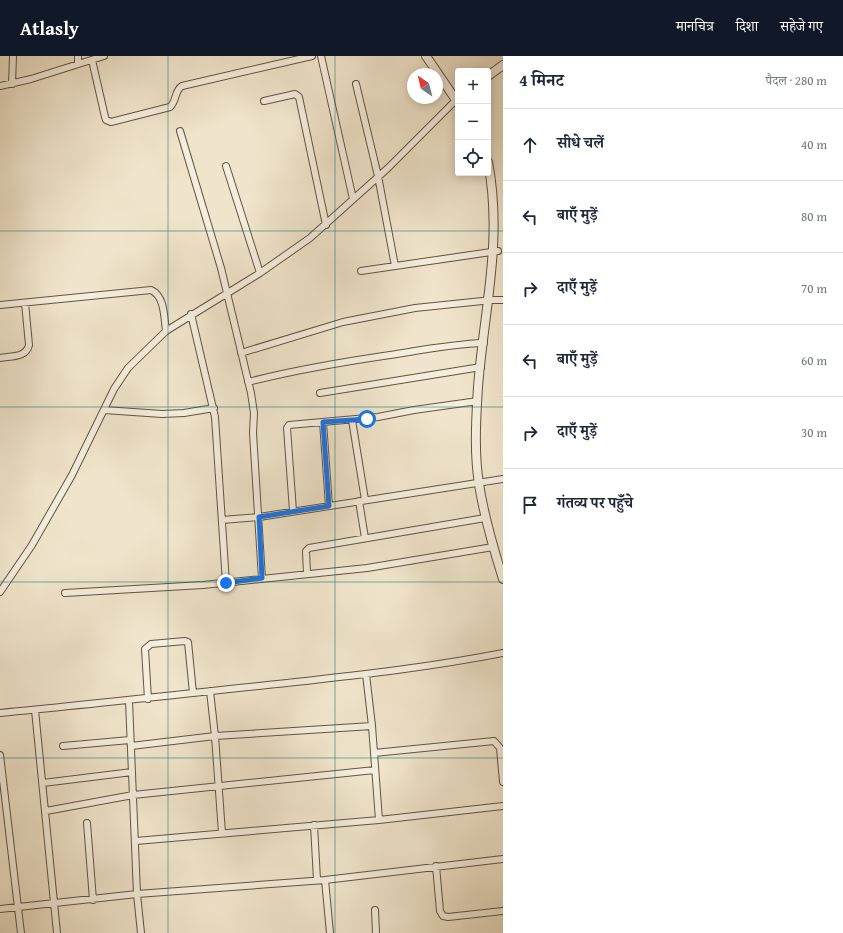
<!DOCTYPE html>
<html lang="hi">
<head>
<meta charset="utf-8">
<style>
  :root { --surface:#fff; --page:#f6f6f7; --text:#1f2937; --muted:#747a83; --line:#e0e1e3; --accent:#111827 }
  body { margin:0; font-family:"Gentium Book Plus","Noto Serif Devanagari",serif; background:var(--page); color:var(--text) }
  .controls { position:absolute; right:12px; top:12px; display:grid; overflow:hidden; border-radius:4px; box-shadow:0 2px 10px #0003 }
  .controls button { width:36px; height:36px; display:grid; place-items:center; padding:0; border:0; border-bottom:1px solid var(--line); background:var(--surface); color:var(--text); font:20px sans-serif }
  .compass { position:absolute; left:407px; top:12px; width:36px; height:36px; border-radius:50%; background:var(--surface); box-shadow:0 2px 10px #0003; rotate:325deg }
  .stop { position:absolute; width:12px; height:12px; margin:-9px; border:3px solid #1a73e8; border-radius:50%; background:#fff }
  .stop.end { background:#1a73e8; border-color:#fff; box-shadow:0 1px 4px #0008 }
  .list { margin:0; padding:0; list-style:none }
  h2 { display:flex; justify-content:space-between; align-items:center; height:52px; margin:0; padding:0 16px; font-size:17px }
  h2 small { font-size:13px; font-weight:400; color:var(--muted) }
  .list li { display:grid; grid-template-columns:26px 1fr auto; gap:12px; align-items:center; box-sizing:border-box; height:72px; padding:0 16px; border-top:1px solid var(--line) }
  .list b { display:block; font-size:15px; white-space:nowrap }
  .list em { font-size:13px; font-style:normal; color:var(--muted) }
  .icon { flex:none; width:22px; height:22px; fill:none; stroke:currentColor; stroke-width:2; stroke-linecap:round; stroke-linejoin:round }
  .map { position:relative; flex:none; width:503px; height:877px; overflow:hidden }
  header { display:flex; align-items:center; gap:24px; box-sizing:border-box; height:56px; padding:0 20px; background:var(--accent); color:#fff }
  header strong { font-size:19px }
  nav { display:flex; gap:22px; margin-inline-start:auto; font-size:14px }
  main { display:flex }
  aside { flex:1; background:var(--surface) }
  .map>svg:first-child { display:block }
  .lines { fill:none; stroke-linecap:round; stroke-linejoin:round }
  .minor-casing { stroke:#635440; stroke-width:8 }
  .tertiary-casing { stroke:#635440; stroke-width:10 }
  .minor { stroke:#f5eede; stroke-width:6 }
  .tertiary { stroke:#f5eede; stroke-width:8 }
  .route { stroke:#1a73e8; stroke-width:5 }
  .grid { fill:none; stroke:#0f766e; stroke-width:1; stroke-opacity:0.55 }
</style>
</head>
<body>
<header>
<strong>Atlasly</strong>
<nav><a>मानचित्र</a><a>दिशा</a><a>सहेजे गए</a></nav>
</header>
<main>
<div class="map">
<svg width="503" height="877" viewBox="0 0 503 877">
  <rect width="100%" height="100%" fill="#f0e5cc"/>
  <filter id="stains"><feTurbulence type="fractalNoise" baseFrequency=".005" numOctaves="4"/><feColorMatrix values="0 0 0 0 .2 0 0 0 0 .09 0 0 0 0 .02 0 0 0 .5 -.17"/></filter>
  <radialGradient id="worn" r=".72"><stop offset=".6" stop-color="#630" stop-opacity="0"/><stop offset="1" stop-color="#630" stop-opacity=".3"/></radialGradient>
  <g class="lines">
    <g class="minor-casing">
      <path id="minor" d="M78,0v8
        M321,0l32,143
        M92,4l13,57 1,3 5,2 59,-15c7,-6 4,-16 12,-21l130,-30
        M12,28l1,-28
        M356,28l22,92 17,90
        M0,30l31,-7 73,-23
        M264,45l31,-7 4,3 27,128
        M180,75l41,137 30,125 3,20 -1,20 9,146
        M226,110l34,107
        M361,215l137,-20
        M0,249l151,-15c14,6 13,28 15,41
        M191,258l24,103 11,166
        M241,297l102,-31 72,-14 77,-8h11
        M0,302c11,-2 26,0 29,-13l-4,-42
        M248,326c47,-12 94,-20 142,-27 32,-5 62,-11 94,-12
        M320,337l161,-26
        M104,354l58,4 22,-1 30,-5
        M352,364l13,80
        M323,366l6,84
        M359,445l6,37
        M293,455l-6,-83 2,-3 89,-8 36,-7 64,-9
        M222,464l37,-3 244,-38
        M307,518l-1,-23 3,-3 176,-30
        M0,536l32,-47 40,-70 42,-86 14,-21 38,-37 94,-58 50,-35 78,-70 68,-68
        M65,537l138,-8 164,-17 126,-21
        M366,618l6,52 7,94
        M210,635l5,45 7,97
        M148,643l-3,-50 6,-5 34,-3 3,1 5,51
        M129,645l8,193 4,39
        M35,654l22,223
        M0,657c96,-9 191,-20 287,-30 72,-8 145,-16 216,-30
        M63,690l67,-6
        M131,690l84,-10 157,-10
        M374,697l120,-12 6,7 3,34
        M0,699l21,178
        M43,727l89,-11
        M46,755l87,-16 242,-25
        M87,767l6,77
        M314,769l3,55
        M136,785l243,-21 124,-14
        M436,810l4,45 3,5 5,1 55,-6
        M325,824l5,53
        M0,853l137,-15 188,-14 178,-21
        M375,854l1,23"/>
    </g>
    <g class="tertiary-casing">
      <path id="tertiary" d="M426,0l32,47
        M488,20l15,-11
        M488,106c15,78 -4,148 -10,225 -2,32 -4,66 1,97 5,33 14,63 24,95"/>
    </g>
    <use href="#minor" class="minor"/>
    <use href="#tertiary" class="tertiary"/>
  </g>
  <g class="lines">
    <path class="route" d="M226,527l36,-5 -3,-61 70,-11 -6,-84 44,-3"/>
  </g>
  <path class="grid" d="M168,0v877M335,0v877M0,175h503M0,351h503M0,526h503M0,702h503"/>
  <rect width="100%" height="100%" filter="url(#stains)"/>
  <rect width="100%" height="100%" fill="url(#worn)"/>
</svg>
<div class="controls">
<button>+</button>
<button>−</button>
<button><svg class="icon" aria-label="locate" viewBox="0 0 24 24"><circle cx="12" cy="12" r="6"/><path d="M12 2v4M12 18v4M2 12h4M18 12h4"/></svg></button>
</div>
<svg class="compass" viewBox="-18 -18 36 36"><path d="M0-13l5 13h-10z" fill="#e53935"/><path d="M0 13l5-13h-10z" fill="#747a83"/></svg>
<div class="stop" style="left:367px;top:363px"></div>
<div class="stop end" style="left:226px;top:527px"></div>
</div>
<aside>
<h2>4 मिनट<small>पैदल · 280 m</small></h2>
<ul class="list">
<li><svg class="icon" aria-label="ahead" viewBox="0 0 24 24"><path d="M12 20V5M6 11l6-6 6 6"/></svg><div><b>सीधे चलें</b></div><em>40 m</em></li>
<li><svg class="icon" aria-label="left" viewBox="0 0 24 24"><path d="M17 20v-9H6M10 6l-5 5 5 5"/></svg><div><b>बाएँ मुड़ें</b></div><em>80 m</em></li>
<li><svg class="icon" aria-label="right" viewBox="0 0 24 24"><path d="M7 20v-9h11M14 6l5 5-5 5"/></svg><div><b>दाएँ मुड़ें</b></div><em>70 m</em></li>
<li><svg class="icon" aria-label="left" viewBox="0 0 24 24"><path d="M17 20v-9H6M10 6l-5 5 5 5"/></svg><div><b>बाएँ मुड़ें</b></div><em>60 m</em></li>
<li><svg class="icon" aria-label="right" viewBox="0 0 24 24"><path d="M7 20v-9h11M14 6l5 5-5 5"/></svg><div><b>दाएँ मुड़ें</b></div><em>30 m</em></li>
<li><svg class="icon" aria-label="arrive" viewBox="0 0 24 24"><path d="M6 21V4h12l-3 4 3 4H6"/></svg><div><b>गंतव्य पर पहुँचे</b></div></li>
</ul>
</aside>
</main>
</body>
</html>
